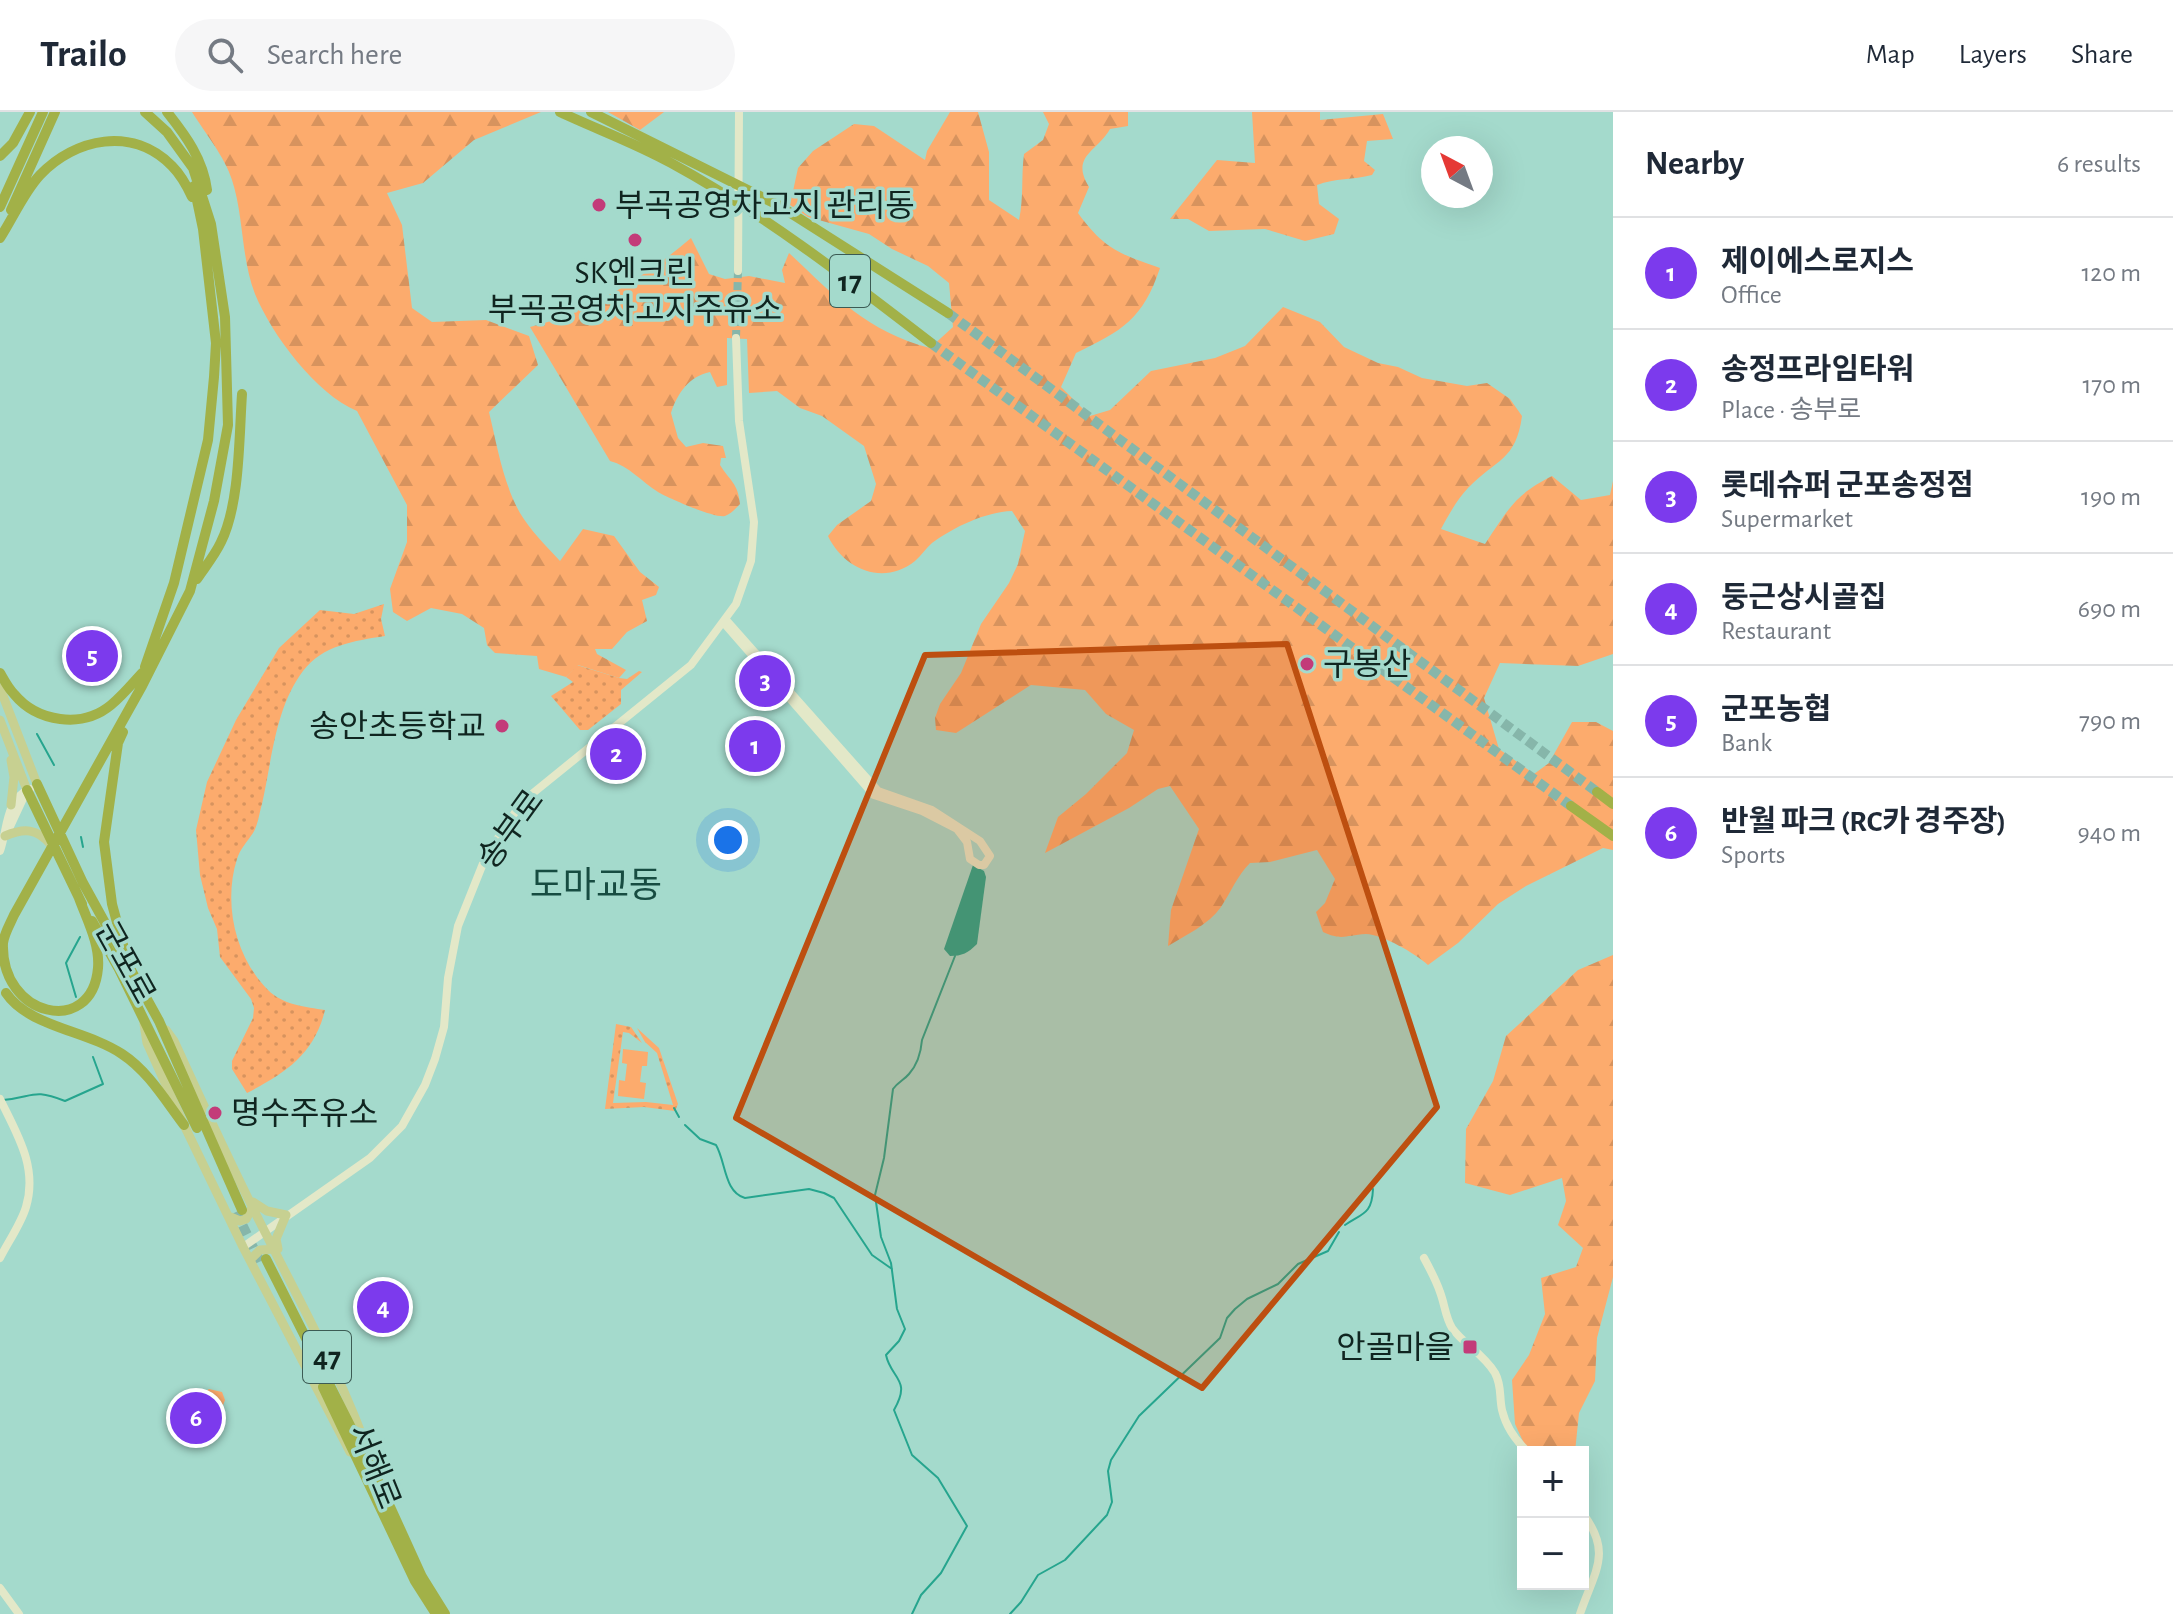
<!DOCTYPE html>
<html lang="en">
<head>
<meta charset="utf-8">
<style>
  :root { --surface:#fff; --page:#f6f6f7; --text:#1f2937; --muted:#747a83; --line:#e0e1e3; --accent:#7c3aed }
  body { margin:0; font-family:"Alegreya Sans","Noto Sans KR",sans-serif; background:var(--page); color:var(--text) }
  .controls { position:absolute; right:24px; bottom:24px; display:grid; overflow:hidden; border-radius:0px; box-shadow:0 8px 32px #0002 }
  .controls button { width:72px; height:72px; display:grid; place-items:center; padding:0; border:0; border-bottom:2px solid var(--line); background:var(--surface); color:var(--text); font:40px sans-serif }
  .compass { position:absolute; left:1421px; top:24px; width:72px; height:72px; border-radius:50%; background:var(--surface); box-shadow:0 8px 32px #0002; rotate:319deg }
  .you { position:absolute; left:728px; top:728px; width:28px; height:28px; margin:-20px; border:6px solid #fff; border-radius:50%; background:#1a73e8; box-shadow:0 0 0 12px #1a73e833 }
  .badge { display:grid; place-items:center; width:52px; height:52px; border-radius:50%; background:var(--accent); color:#fff; font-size:26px; font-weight:700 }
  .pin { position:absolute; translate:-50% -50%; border:4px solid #fff; box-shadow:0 2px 8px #0006 }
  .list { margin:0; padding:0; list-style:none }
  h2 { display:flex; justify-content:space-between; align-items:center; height:104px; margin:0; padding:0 32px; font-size:34px }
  h2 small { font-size:26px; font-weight:400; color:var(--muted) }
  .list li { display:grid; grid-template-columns:52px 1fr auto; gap:24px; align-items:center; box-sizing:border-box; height:112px; padding:0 32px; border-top:2px solid var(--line) }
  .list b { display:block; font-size:30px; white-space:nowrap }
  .list p { margin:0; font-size:26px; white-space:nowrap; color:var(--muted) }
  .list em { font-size:26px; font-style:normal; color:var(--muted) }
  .icon { flex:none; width:44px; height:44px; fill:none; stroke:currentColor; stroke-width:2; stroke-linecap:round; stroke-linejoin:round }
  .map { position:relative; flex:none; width:1613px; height:1502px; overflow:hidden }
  header { display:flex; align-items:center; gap:48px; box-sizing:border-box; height:112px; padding:0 40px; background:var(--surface); border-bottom:2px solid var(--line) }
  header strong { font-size:38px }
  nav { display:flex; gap:44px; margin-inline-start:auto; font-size:28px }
  .search { width:560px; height:72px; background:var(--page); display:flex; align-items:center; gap:20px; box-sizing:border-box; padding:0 28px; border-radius:44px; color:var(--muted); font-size:30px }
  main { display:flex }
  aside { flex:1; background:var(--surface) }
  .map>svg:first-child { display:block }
  .green { fill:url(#green-dots) }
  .forest { fill:url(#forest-firs) }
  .pitch { fill:#fcab6d }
  .water { fill:#26a58e }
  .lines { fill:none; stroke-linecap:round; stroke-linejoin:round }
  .stream { stroke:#26a58e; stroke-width:2 }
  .secondary-tunnel { stroke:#86b6aa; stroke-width:8; stroke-dasharray:8 4; stroke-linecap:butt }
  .highway-tunnel { stroke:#86b6aa; stroke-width:10; stroke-dasharray:10 5; stroke-linecap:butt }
  .secondary { stroke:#e3e8c8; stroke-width:8 }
  .primary { stroke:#c7d091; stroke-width:9 }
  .highway { stroke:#a2b148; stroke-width:10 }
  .marked { fill:#bd4f10; fill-opacity:0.2; stroke:#bd4f10; stroke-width:6; stroke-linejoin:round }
  .poi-dot { fill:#c33b79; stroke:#a4dacc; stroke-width:3 }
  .labels { text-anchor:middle; stroke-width:7; stroke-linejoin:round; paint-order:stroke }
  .shield { fill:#a4dacc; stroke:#3c5b54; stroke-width:2 }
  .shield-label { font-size:30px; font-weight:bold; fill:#102520 }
  .poi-label { font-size:32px; fill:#102520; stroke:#a4dacc; text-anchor:start }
  .street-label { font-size:32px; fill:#102520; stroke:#a4dacc }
  .quarter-label { font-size:36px; fill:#174c41; stroke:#a4dacc }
</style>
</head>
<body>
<header>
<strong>Trailo</strong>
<div class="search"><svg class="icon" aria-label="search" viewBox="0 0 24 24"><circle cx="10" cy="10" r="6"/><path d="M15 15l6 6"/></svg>Search here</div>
<nav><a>Map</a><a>Layers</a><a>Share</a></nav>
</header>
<main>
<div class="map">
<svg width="1613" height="1502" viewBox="0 0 1613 1502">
  <defs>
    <pattern id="green-dots" width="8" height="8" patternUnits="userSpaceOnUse" patternTransform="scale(2)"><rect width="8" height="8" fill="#fcab6d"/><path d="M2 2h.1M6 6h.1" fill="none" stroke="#d7935e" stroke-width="1.8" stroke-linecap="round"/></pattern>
    <pattern id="forest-firs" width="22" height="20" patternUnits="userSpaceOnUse" patternTransform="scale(2)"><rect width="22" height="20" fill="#fcab6d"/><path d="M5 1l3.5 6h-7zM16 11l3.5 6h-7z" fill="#d7935e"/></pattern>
  </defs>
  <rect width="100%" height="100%" fill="#a4dacc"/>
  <path class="green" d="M384,492l-3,15 4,17c-31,5 -62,9 -82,35 -28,37 -31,89 -41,133 -3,10 -4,21 -9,29 -6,9 -13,16 -16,26 -14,44 -2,98 31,131 15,15 38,17 57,20 -11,45 -40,63 -78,83l-15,-24v-8l21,-43 1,-10 -3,-9 -31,-42 -3,-28 -9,-21 -8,-33 -4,-45 11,-48 29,-62 43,-72 41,-38 34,4z
    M577,553l42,13 8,1 12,-8 3,1 -21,18v14l-33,26h-8l-29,-34 22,-14 -7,-5z
    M616,912l15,3 11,16 -13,-10 -6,-1 -10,71 33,-1 27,3 -16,-52 -12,-11 -8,-14 22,20 19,56 -3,7 -31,-4 -39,2z"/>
  <path class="forest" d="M192,0h349l-67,28 -51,43 -36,10 15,32 10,83 20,14 54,-2 43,16 9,29 -49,47c8,33 14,71 31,101 10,17 26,33 40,48l23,-32 31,7 26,36 19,15 -3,8 -14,5 5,21 -20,11 -15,17h-17l2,5 29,16 -7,8 -41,-13 -12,12 -27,-8 -2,-13 -42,-3 -8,-8 -3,-17 -22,-14 -31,-6 -24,13 -14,-9 -3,-23 17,-47v-37l-50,-94c-41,-17 -85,-76 -102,-117 -14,-36 -11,-77 -23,-114 -7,-23 -27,-47 -40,-68z
    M608,0h56l-24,18z
    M950,0h28l11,40v48l30,20c5,-23 2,-44 5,-66l19,-14 6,-16 -6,-12h85v14l-18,3c-13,23 -40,27 -21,58l-11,26c26,36 42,41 82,55 -17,51 -38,63 -84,85l-15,34 29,29 20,-6 41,-39 64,-13 30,-12 38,-39 37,15 24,25 34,16 20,4 24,11 45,8 20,-3 23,16 12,17c-6,45 -26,43 -54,72 -10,10 -20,28 -27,41l44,15c23,-34 29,-49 67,-68l29,24 29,-5 3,-14v173l-35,12 -78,-3 -16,35 15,51 35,25 15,-11 23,-41h24l17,9v119l-10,-2 -77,38 -28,18 -40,39 -30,22c-12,-11 -46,-31 -62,-31 -20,1 -24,7 -43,-2l-7,-20 9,-9 10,-24 -18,-29 -47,12 -20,1c-13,13 -19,29 -29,44 -13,18 -35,28 -53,39l3,-36 28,-81 -29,-43 -12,3 -29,19 -84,45 13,-36 28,-23 41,-41 7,-23 -28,-16 -21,-24 -54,-5 -75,48 -20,-3 -1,-12 5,-14 21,-31 20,-49 28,-41 9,-19 7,-33 -13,-20c-27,1 -58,16 -80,32 -6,5 -11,13 -17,18 -31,25 -71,9 -87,-25l9,-11 34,-24 5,-17 -12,-38 -42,-30 -22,-8 -23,-17 -28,2 -2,-54 -20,-1v47l-10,2 -7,-15c-21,4 -33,22 -39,41l7,25 8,9 17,-4 20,3 3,12h-5l-1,7c10,16 18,18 20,39 -4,4 -9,10 -15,12 -9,3 -57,-18 -67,-24 -16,-10 -29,-26 -48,-31l-80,-134c57,-14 117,-51 161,-89l18,36 16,5 24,-3 36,7 -3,-13 7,-17c47,44 77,78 141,95l23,-21 -4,-44 -21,-17 -36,-17 -23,-15 -61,-17 -18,-12 8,-37 15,-17 41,-27 20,2 51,34 2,-9z
    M1252,0h68v8l63,-6 10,25 -26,2 -3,20 11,9 -3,5c-19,5 -37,3 -55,10l2,19 20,15 -5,15 -29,7 -40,-12 -56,2 -21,-12h-18l47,-59 38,3z
    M1613,843v322l-16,61 -2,43 -16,32 -4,39h-45l-3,-2 -12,-26 -3,-44 17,-25 16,-41 -4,-36 35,-11 7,-19 -25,-23 8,-24 -4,-23 -52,17 -45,-12 1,-54 27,-48 13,-45 72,-66z"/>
  <path class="pitch" d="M623,937l25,3 -1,14h-5l-2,16 6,1 -2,16 -26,-3 1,-16 6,1 2,-17 -5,-1z
    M209,1277l13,3 3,8 -18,47 3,-26 -16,16 -4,1 -18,-17 5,-5 -5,-6 13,-15 7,-2 4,4z"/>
  <path class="water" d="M973,753l11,6 2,6 -9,67c-9,9 -15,12 -27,12l-6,-7z"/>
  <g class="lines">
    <path class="stream" d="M37,622l17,31
      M81,725l2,10
      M76,885l-10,-34 14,-26
      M3,988c32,-3 29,-12 62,1l38,-17 -10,-27
      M674,996l5,9
      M685,1013l15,14 16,6c10,17 8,47 29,53l64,-9 15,4 10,5 38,57 20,14
      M1345,1113c18,-12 27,-11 28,-36
      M912,1502l9,-19 20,-22 26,-47 -29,-48 -26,-23 -18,-45c18,-31 -3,-31 -8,-55l13,-14 6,-12 -8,-20 -6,-46 -10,-26 -6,-42 9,-37 9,-69c5,-7 11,-9 16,-15 8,-9 12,-22 13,-34l33,-84
      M1010,1502l11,-12 17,-27 27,-15 42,-45 5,-13 -4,-31 3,-11 28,-44 81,-78 7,-20 8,-9 12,-10 31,-15 20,-20 30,-13 11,-19"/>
    <path class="secondary-tunnel" d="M736,226l2,-67"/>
    <path class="highway-tunnel" d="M948,201l649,479
      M931,231l640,463
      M236,1100l24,50"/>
    <path class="secondary" d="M738,159l1,-159
      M724,511l150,172 48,16 35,18 10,13 3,17 9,6h5l6,-9 -10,-15 -48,-31 -54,-19 -152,-171
      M7,721l20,-43
      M0,739c8,-23 5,-51 30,-62
      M0,987c17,35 38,68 26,108 -5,17 -18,35 -26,51
      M243,1135l127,-89 32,-32 23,-41 10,-26 9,-32 4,-49 10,-52 28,-70 36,-54 169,-137 45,-61 15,-43 3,-39 -15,-101 -3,-83
      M1424,1146c6,11 12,22 16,34 5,13 5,24 12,36 11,16 31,25 43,45 7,13 4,23 7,37 4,17 13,30 26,42
      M0,1476l19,26
      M1580,1502c14,-42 33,-61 3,-100"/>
    <path class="primary" d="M0,576l37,96
      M0,608l27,70
      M11,648l3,17 -3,28
      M5,724c19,-8 32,-8 46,9
      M144,912l3,19 37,82 59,122 107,205
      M166,918l8,11c30,65 59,129 92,193 37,74 78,147 105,226
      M253,1090l14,9 19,4 -10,24 2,10
      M228,1104l12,5 6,-2 7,-13
      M250,1148l10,-10 14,-1"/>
    <path class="highway" d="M167,0c19,24 36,47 40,78
      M560,0c36,17 75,31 111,51 92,50 177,116 260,180
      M591,0l187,93 170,108
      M0,44l13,-13 17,-31
      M0,95l43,-95
      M11,98l44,-98
      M0,126c13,-20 24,-46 40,-63 35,-37 93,-49 132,-9 9,9 15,20 20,31
      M197,467c8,-12 18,-24 24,-37 19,-38 18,-105 21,-148
      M145,555l29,-84 34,-143 6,-63 2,-34 -13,-114 -9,-43
      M0,561c4,7 8,15 14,21 23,28 68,35 97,11 11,-9 21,-21 31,-32
      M123,620l-5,11 -14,99 8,62 13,48
      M37,672l46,99 76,138 83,189
      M27,678l55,114
      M1597,680l16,12
      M1571,694l42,30
      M79,786c8,22 21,46 19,70 -6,70 -98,49 -95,-25 1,-9 7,-19 11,-28l128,-229 48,-95 24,-90 14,-76 -3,-108 -14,-93 -18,-56 -26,-36 -22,-20
      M92,809l27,48 78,159
      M6,881c23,34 80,37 116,61 26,17 43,46 62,71
      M266,1147l115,228 41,90 23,37
      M323,1275l92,194 21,33"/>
  </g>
  <path class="marked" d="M1287,532l150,463 -235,281 -466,-270 189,-463z"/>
  <g class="poi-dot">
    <circle cx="599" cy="93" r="8"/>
    <circle cx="635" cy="128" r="8"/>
    <circle cx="1307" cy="552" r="8"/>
    <circle cx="502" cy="614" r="8"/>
    <circle cx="215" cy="1001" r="8"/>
    <rect x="1462" y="1227" width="16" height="16" rx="4"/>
  </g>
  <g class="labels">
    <g class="shield">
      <rect x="830" y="143" width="40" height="52" rx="6"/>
      <rect x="303" y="1219" width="48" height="52" rx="6"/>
    </g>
    <g class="shield-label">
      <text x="850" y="179">17</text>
      <text x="327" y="1255">47</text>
    </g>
    <g class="poi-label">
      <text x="615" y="104">부곡공영차고지 관리동</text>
      <text x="635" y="171" text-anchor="middle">SK엔크린<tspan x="635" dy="37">부곡공영차고지주유소</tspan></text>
      <text x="1323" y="563">구봉산</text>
      <text x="486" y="625" text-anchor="end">송안초등학교</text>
      <text x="231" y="1012">명수주유소</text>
      <text x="1454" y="1246" text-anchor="end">안골마을</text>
    </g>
    <g class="street-label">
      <text transform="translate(510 717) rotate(-54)" y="11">송부로</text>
      <text transform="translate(126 850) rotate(61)" y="11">군포로</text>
      <text transform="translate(375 1354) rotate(68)" y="11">서해로</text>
    </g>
    <g class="quarter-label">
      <text x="596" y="785">도마교동</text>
    </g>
  </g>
</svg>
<div class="controls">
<button>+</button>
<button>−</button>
</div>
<svg class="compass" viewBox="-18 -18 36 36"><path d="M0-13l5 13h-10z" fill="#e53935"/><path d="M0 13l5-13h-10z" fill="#747a83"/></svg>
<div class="you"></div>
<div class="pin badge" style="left:755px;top:634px">1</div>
<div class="pin badge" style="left:616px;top:642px">2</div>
<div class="pin badge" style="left:765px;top:569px">3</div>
<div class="pin badge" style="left:383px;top:1195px">4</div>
<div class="pin badge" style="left:92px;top:544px">5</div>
<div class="pin badge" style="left:196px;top:1306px">6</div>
</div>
<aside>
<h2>Nearby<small>6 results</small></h2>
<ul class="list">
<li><span class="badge">1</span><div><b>제이에스로지스</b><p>Office</p></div><em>120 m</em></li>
<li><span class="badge">2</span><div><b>송정프라임타워</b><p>Place · 송부로</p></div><em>170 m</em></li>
<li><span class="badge">3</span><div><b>롯데슈퍼 군포송정점</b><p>Supermarket</p></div><em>190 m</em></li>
<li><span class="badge">4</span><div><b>둥근상시골집</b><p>Restaurant</p></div><em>690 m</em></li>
<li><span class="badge">5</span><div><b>군포농협</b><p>Bank</p></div><em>790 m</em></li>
<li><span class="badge">6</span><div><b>반월 파크 (RC카 경주장)</b><p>Sports</p></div><em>940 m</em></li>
</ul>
</aside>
</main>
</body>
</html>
